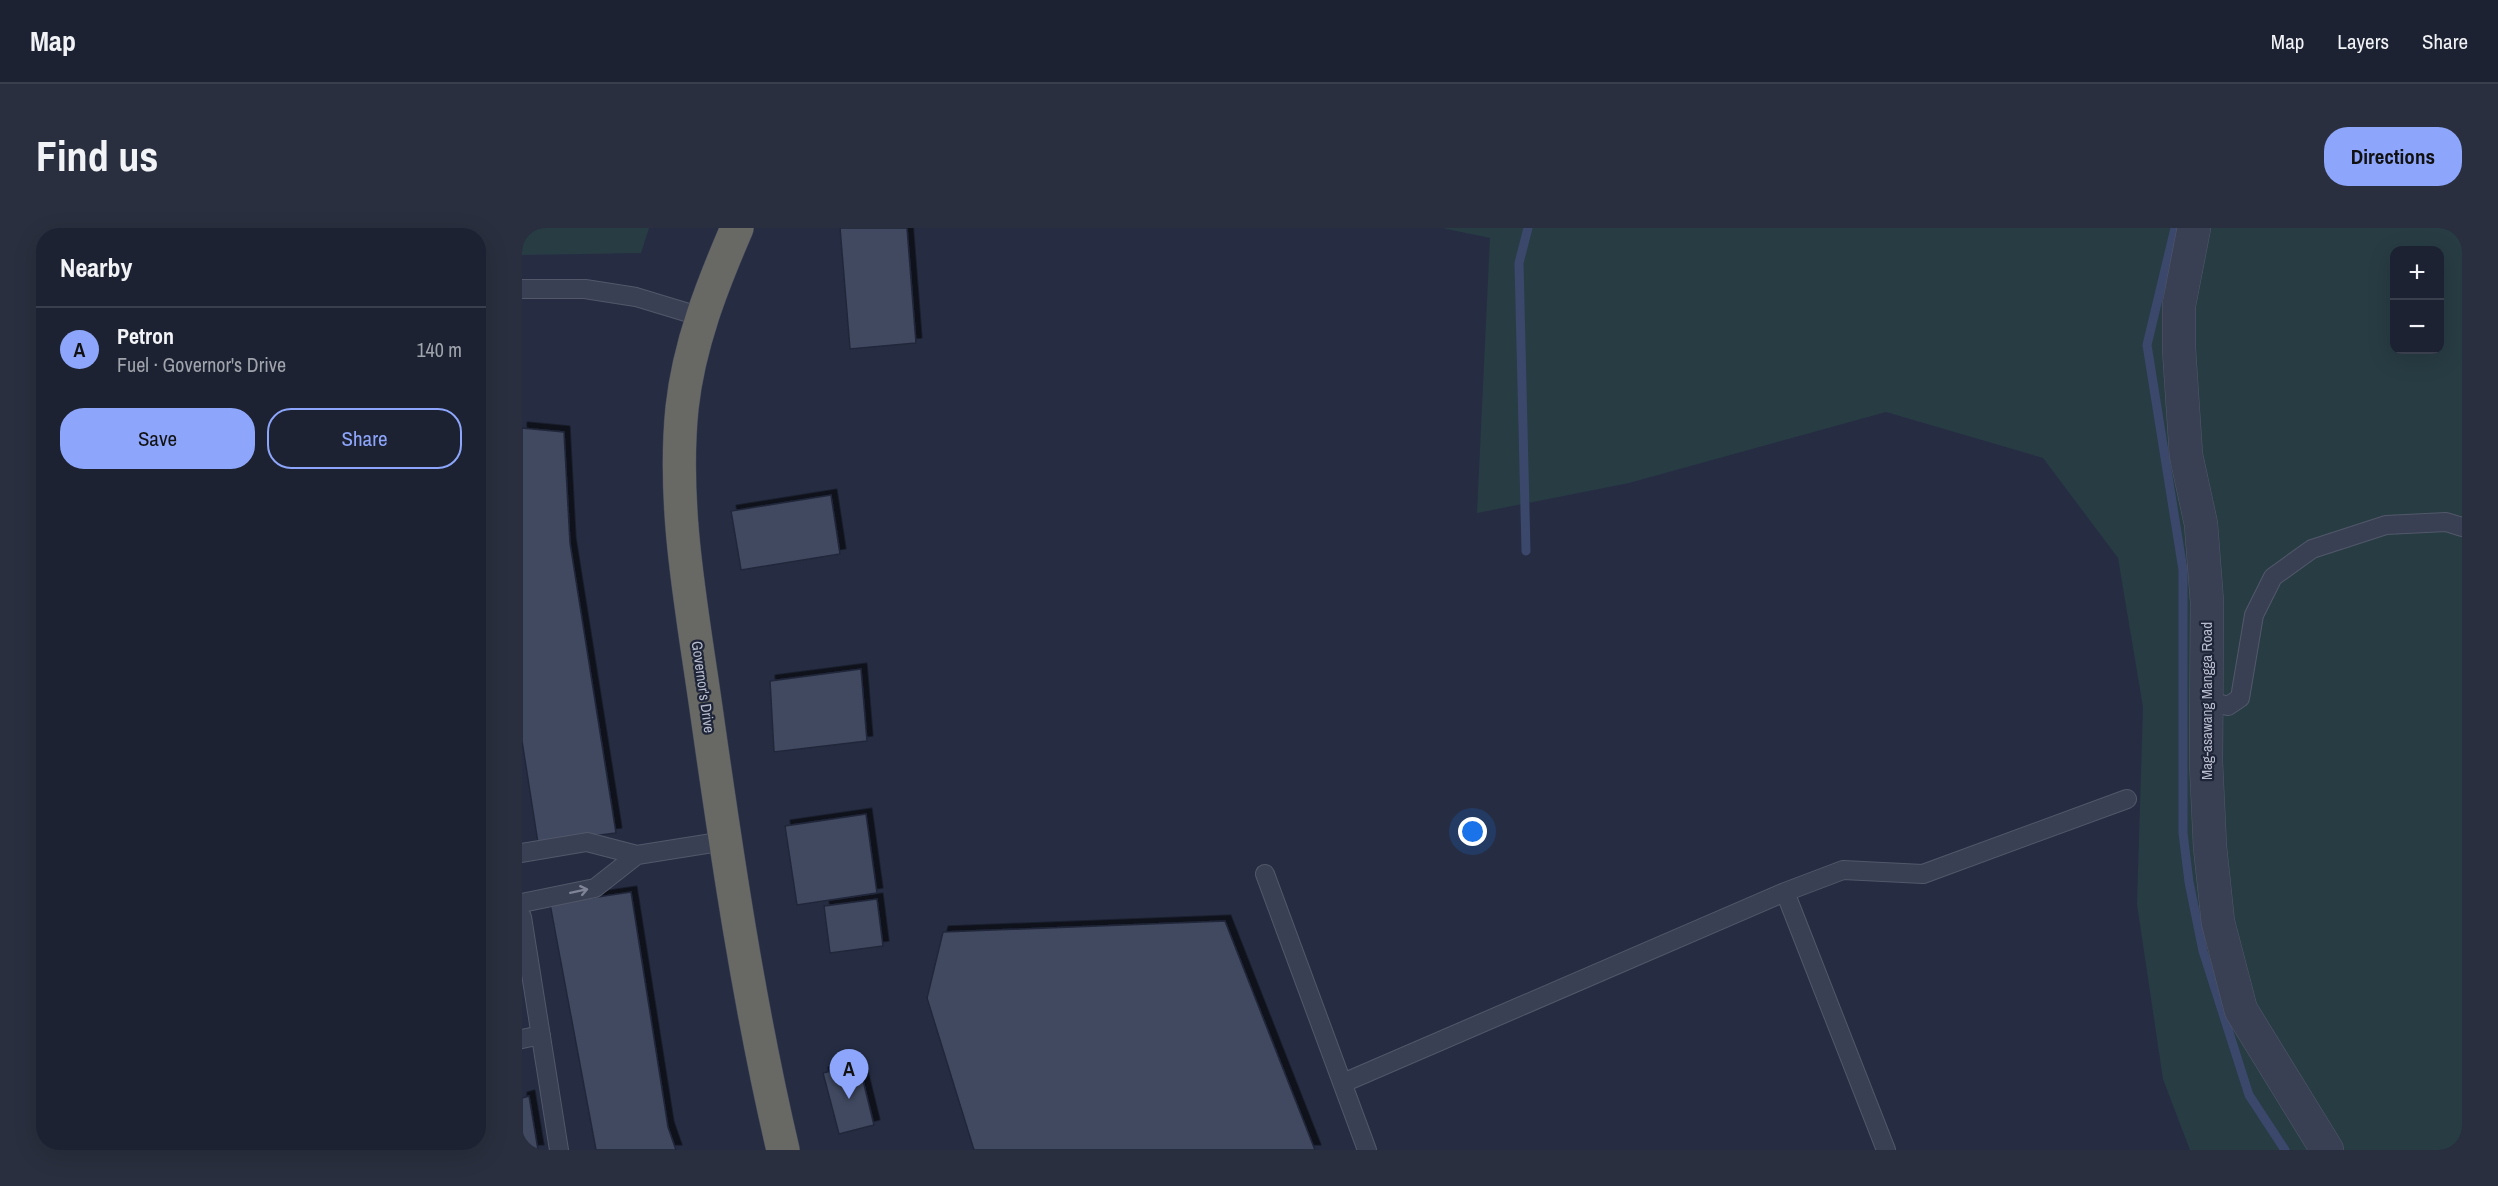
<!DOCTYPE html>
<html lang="en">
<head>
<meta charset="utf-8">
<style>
  :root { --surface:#1c2232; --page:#292f3e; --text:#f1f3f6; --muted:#a0a4ac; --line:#3a3f4d; --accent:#8da6fb }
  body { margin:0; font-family:"Archivo Narrow",sans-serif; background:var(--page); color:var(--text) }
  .controls { position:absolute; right:18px; top:18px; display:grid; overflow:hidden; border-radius:12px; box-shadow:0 6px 24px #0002 }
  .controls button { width:54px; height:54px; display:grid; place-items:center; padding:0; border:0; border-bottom:2px solid var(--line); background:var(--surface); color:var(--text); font:30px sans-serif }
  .you { position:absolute; left:951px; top:604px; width:21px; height:21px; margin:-15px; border:4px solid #fff; border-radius:50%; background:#1a73e8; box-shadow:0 0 0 9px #1a73e833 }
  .badge { display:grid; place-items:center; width:39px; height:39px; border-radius:50%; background:var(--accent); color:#111; font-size:20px; font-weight:700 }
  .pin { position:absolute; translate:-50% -50px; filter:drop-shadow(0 2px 3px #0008) }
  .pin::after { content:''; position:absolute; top:32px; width:21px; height:18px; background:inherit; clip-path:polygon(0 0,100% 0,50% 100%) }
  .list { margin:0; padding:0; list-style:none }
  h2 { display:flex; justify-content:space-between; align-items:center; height:78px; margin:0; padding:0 24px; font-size:26px }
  h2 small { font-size:20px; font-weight:400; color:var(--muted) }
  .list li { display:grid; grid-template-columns:39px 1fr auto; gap:18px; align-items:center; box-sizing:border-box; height:84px; padding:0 24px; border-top:2px solid var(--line) }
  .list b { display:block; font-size:22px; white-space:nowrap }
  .list p { margin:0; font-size:20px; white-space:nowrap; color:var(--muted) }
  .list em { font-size:20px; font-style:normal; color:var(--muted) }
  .actions { display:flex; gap:12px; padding:18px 24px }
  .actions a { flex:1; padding:14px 0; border:2px solid var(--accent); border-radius:24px; text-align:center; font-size:21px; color:var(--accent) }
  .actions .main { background:var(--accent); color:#111 }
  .map { position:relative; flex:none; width:1940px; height:922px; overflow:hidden; border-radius:24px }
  header { display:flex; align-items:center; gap:36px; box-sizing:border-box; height:84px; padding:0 30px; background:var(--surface); border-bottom:2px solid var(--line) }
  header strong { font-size:28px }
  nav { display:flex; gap:33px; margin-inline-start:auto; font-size:21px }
  .intro { display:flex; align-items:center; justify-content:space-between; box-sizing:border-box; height:144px; padding:0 36px }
  h1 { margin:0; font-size:42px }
  .button { padding:15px 27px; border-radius:24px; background:var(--accent); color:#111; font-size:21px; font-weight:700 }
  main { display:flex; gap:36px; padding:0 36px }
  aside { flex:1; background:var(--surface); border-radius:24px; box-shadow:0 6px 24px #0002 }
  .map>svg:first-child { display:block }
  .green { fill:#283c44; fill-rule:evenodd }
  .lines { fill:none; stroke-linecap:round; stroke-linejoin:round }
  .stream { stroke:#3b486c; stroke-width:9 }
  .building { fill:#3f4860; stroke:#21273a; stroke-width:1.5; filter:url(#shadow) }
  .service-casing { stroke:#52586a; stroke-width:20 }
  .minor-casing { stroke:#52586a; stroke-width:34 }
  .trunk-casing { stroke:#42485a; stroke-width:34 }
  .service { stroke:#3a4053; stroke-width:18 }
  .minor { stroke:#3a4053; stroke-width:33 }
  .trunk { stroke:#686864; stroke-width:33 }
  .oneway { stroke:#7f8496 }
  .labels { text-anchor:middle; stroke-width:4.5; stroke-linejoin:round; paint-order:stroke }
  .street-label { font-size:15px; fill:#b7bccc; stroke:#1f2538 }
</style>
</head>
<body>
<header>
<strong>Map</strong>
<nav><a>Map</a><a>Layers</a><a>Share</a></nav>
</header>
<div class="intro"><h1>Find us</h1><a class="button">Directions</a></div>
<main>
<aside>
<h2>Nearby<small></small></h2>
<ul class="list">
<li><span class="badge">A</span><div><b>Petron</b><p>Fuel · Governor's Drive</p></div><em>140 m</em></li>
</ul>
<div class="actions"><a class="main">Save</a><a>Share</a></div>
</aside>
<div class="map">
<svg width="1940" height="922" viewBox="0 0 1940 922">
  <defs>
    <filter id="shadow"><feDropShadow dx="5.5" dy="-5.5" stdDeviation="0" flood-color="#0009"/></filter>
  </defs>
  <rect width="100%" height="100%" fill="#262d43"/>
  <path class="green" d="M0,0h127l-8,25 -119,2z
    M920,0h1020v922h-272l-27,-71 -26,-175 6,-197 -25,-149 -75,-100 -157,-46 -257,71 -152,30 13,-275zM1872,22h46v100h-46z"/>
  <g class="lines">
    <path class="stream" d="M1653,0l-28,117 36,225v263l6,49 14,69 46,144 36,55
      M1004,323l-7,-288 9,-35"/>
  </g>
  <path class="building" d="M318,0h67l9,115 -66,6z
    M0,200l42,4 6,111 46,290 -78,10 -16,-102z
    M309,267l9,59 -99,16 -10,-59z
    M339,441l6,72 -93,11 -4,-71z
    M344,586l11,79 -80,12 -12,-79z
    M109,664l37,235 8,23h-80l-46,-246z
    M355,671l6,47 -53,7 -6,-47z
    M703,693l90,229h-341l-47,-152 16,-66z
    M337,836l15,61 -35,9 -16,-61z
    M7,868l9,54h-16v-52z"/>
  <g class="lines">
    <g class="service-casing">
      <path id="service" d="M0,61h63l51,8 66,20
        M1684,472l22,6 12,-8 14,-83 19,-38 39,-28 74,-24 60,-3 16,5
        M0,625l65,-11 50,13 88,-14
        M743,646l102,276
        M1263,664l101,258
        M0,675l73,-15 42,-33
        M0,689l37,233
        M0,811l19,-4
        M821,855l442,-191 58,-22 80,4 204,-75"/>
    </g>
    <g class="minor-casing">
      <path id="minor" d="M1672,0l-15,77v44l7,106 15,69 6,78 -1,160 4,85 8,75 23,88 86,140"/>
    </g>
    <g class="trunk-casing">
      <path id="trunk" d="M215,0c-25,58 -48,116 -55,180 -10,100 10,201 24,300 21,148 43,297 77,442"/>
    </g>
    <use href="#service" class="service"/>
    <use href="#minor" class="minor"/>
    <use href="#trunk" class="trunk"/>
  </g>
  <defs><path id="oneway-shaft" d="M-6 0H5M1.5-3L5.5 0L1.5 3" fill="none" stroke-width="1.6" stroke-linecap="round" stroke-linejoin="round" transform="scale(1.5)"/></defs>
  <use class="oneway" href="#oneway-shaft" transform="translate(57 663) rotate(-12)"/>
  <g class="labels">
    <g class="street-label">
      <text transform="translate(181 459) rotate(82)" y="5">Governor's Drive</text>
      <text transform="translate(1685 473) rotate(-90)" y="5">Mag-asawang Mangga Road</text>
    </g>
  </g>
</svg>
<div class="controls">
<button>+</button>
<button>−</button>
</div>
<div class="you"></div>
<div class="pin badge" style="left:327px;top:871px">A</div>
</div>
</main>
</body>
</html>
